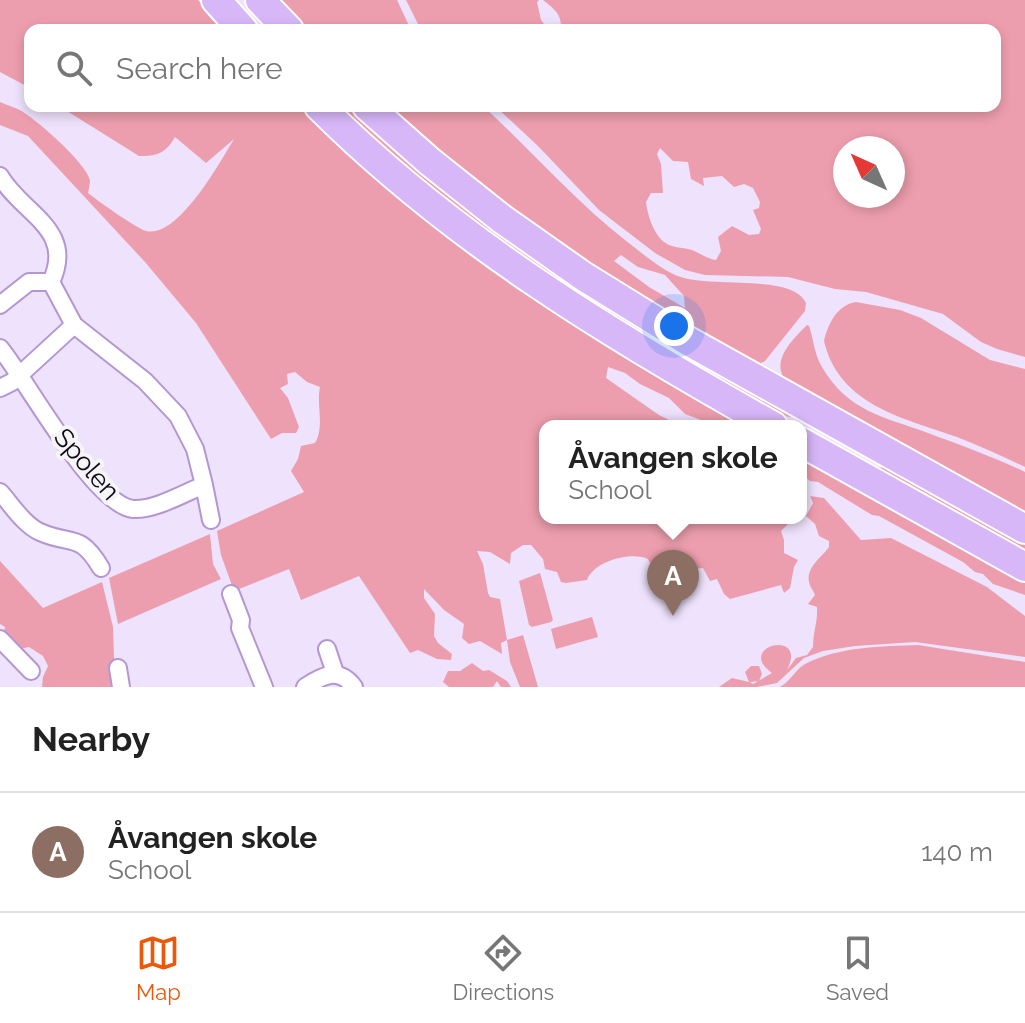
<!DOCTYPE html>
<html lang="en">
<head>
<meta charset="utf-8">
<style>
  :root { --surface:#fff; --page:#f2f2f2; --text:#222; --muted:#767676; --line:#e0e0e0; --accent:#ea580c }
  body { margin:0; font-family:Raleway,sans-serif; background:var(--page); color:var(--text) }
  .compass { position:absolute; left:833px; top:136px; width:72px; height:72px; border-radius:50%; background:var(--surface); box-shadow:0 4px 12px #0003; rotate:315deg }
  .you { position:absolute; left:674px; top:326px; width:28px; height:28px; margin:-20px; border:6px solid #fff; border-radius:50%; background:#1a73e8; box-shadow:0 0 0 12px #1a73e833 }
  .badge { display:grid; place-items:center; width:52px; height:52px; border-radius:50%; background:var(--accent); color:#fff; font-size:26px; font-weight:700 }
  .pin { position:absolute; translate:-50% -66px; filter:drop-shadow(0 2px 4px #0008) }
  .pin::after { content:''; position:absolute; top:42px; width:28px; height:24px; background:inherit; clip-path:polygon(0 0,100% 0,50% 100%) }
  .popup { position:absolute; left:539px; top:420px; width:268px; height:104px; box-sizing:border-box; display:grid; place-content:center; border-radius:16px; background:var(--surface); filter:drop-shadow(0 2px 6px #0005); font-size:26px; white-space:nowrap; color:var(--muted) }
  .popup b { font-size:30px; color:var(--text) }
  .popup::after { content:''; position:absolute; left:50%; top:100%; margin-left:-16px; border:16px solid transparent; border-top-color:var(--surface) }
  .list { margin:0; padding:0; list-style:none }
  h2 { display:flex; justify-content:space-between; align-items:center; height:104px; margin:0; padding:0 32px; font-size:34px }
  h2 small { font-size:26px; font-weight:400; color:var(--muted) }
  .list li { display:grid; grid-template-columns:52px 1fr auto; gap:24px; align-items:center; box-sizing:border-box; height:120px; padding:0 32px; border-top:2px solid var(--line) }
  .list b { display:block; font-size:30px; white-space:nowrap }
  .list p { margin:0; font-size:26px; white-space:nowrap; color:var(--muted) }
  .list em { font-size:26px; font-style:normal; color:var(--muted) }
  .icon { flex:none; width:44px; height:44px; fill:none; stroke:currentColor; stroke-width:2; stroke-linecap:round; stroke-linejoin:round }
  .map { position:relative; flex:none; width:1025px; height:687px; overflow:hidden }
  .search { position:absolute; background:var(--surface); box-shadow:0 4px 12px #0003; left:24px; right:24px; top:24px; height:88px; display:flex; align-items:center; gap:20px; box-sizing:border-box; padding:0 28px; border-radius:16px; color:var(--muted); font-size:30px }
  .sheet { height:224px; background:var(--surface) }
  nav { display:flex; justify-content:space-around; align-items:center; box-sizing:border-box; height:112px; border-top:2px solid var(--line); background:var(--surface); font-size:22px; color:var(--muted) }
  nav a { display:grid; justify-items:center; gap:4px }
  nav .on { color:var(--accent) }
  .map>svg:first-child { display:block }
  .green { fill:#ed9eae; fill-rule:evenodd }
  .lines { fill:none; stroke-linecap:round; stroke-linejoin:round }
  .street-casing { stroke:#b496d3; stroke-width:20 }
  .highway-casing { stroke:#fff; stroke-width:32 }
  .street { stroke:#fff; stroke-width:16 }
  .highway { stroke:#d7b7f8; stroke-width:28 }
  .labels { text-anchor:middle; stroke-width:8; stroke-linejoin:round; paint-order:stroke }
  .street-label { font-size:26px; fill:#13071d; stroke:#f5f5f5 }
</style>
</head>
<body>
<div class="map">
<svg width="1025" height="687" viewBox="0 0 1025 687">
  <rect width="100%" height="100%" fill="#eee2fc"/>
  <path class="green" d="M0,0h198l28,30h-196v58l-30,-16z
    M278,0h119l14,30h-104z
    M406,0h133l-2,2 4,18 7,9h8l5,-3c0,-14 -10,-19 -18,-26h482v357l-28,-8 -16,-7 -38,-28 -77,-22 -31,-3 -47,-12 -83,-2 -20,-5 -30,-17 -56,-43 -61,-64 -43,-40h500v-76h-574zM660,148l13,13 15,1 3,17 13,7 -1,-8 19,-2 12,11 10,-3 9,4 7,14 -1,6 -6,2 8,19 -2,5 -10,1 -17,-9 -14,11 3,14 -5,9c-8,-1 -15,-6 -24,-10 -7,-2 -13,-2 -20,-4 -16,-4 -24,-28 -26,-44l5,-9h12l-2,-29 -4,-10zM893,148v48h-48v-48z
    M0,102c8,4 16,5 23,10 16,10 62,50 67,68 0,2 -1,10 -2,13 10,8 48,35 58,38 32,8 74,-69 88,-92l-28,24 -31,-26c-8,15 -18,20 -36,19l-80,-50h241l27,25 163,136 109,73 147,86h-29l-32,-12 -16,-16 -29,-14 -15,-11 -17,-6 -2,11 53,37 22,11h-136v92h249l-13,13 3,9v13l14,7 -4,7 -4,21 -6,5 -3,-8 -51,14 -6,-5 -7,-15 -7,2 -7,-13 -8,1 -11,7 -12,-7 -13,10 -11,-20c-17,-8 -54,2 -61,21l-21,3 -5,-1 -4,-10 -12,-3 -2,-10 -12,-14h-8l-12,8 -1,11 -20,-12 -13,-1 6,13 5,29 2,4 10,2 7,41 16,-5 15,52h-18l-10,-25 -3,-22 -6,3 1,11 -22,-13 -11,3 -7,-6 2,-14 -20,-14 -20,-21v9l11,16 -1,22 4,7 14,11 -1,6 -14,-1 -19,-9 -8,3 -51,-77 -58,24 -12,-31 -55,22 -13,-36 -4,-24 87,-39 -13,-21 7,-12 3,-13 14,-3c10,-17 1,-38 5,-56l-13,-5 -12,-10 -8,2 1,10 -8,4 8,10 11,29 -3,6h-14l-11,6 -75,-116 -51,-61 -117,-126 -28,-11z
    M331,106h22l41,38 391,263 7,10 -20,-2 -258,-157z
    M386,106h97c48,44 91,94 142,134 16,12 31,26 50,35 33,15 117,-3 131,28l-1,8 -40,50 -8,4c-71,-41 -141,-82 -208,-129 -57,-39 -111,-84 -163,-130zM621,255l17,12 27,8 19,21 1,12 -36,-21 -35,-26z
    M856,302l44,8 21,8 69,42 35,9v98c-23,-11 -45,-21 -68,-30 -54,-19 -118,-32 -133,-96 4,-17 13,-36 32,-39z
    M807,325l2,1c5,14 5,28 13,41 26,45 63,50 106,66 32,12 66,24 97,39v42l-238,-132c-18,-20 5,-42 20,-57z
    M801,457l224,125v13l-32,-11 -10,-10 -8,-2 -12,-10 -84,-46 -7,-1 -54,-33 -8,-1 -9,-8z
    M886,465l139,74v18l-144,-85 -1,-4z
    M810,496l14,2 37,42 30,-2 96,49 38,29v41l-110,-15 -60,4 -32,5 -19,7 -27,25 -20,4h-38l13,-9 17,4 -4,-10 6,-6h8l3,8 -3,7 -9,1 3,2 19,-11c-38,-27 37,-45 15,-3l9,-12 11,-3 6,-8c0,-15 5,-26 4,-40l-9,-3 7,-9c-2,-5 -5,-8 -6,-13 -3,-15 13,-25 20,-35v-6l-10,-5 -4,-12 -9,-8 7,-13z
    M210,534l3,30 8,15 -103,45 -9,-46z
    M0,561l43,47 59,-26 11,45 2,60h-73l1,-10 5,-11 -5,-10 -14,-9 -14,3 -12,-13 2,-10 -5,-3z
    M540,573l13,47 -2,2 -19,5 -3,-2 -10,-44z
    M592,617l6,20 -42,12 -5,-20z
    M918,645l107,17v25h-245c11,-6 16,-19 27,-24 32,-16 76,-17 111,-18z
    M472,663l11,8 6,-1 18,11 4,6h-10l-4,-6 -4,6h-44l-6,-5 5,-11h12z"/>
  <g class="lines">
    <g class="street-casing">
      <path id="street" d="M0,176c22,38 76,53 51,106l23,43 71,56 33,35 17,33 9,36c-20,8 -48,25 -71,24 -39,-4 -107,-130 -133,-161
        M0,305l29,-23h22
        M0,388l12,-6 62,-57
        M204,485l7,35
        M0,492c11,12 24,33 40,40 31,14 39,-1 61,36
        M231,594l10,26 -1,8 24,59
        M0,639l31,32
        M327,649l8,24
        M118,668l3,19
        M305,687c18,-12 34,-20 49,0"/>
    </g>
    <g class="highway-casing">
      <path id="highway" d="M216,0l27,30
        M260,0l29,30
        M319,106c132,132 291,229 454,320
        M367,106l62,55 73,58 81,57 105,65 337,188
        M801,442l224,125"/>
    </g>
    <use href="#street" class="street"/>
    <use href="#highway" class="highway"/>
  </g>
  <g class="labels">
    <g class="street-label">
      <text transform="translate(87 464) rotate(49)" y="9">Spolen</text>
    </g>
  </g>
</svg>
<svg class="compass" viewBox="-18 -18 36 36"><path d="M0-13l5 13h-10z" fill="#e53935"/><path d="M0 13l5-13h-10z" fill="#767676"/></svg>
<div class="you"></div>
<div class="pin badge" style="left:673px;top:616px;background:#8d6e63">A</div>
<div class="popup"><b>Åvangen skole</b>School</div>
<div class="search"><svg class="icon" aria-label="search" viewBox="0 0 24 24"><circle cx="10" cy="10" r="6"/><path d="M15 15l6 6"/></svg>Search here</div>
</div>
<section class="sheet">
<h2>Nearby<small></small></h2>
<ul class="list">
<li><span class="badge" style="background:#8d6e63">A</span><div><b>Åvangen skole</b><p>School</p></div><em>140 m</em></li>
</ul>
</section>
<nav>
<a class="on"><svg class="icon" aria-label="map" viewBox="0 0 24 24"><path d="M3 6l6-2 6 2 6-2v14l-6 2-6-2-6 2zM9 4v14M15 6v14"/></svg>Map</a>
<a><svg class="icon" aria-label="directions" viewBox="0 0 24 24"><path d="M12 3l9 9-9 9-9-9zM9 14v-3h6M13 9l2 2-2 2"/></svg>Directions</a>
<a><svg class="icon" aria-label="saved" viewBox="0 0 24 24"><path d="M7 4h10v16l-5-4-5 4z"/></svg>Saved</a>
</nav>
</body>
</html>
